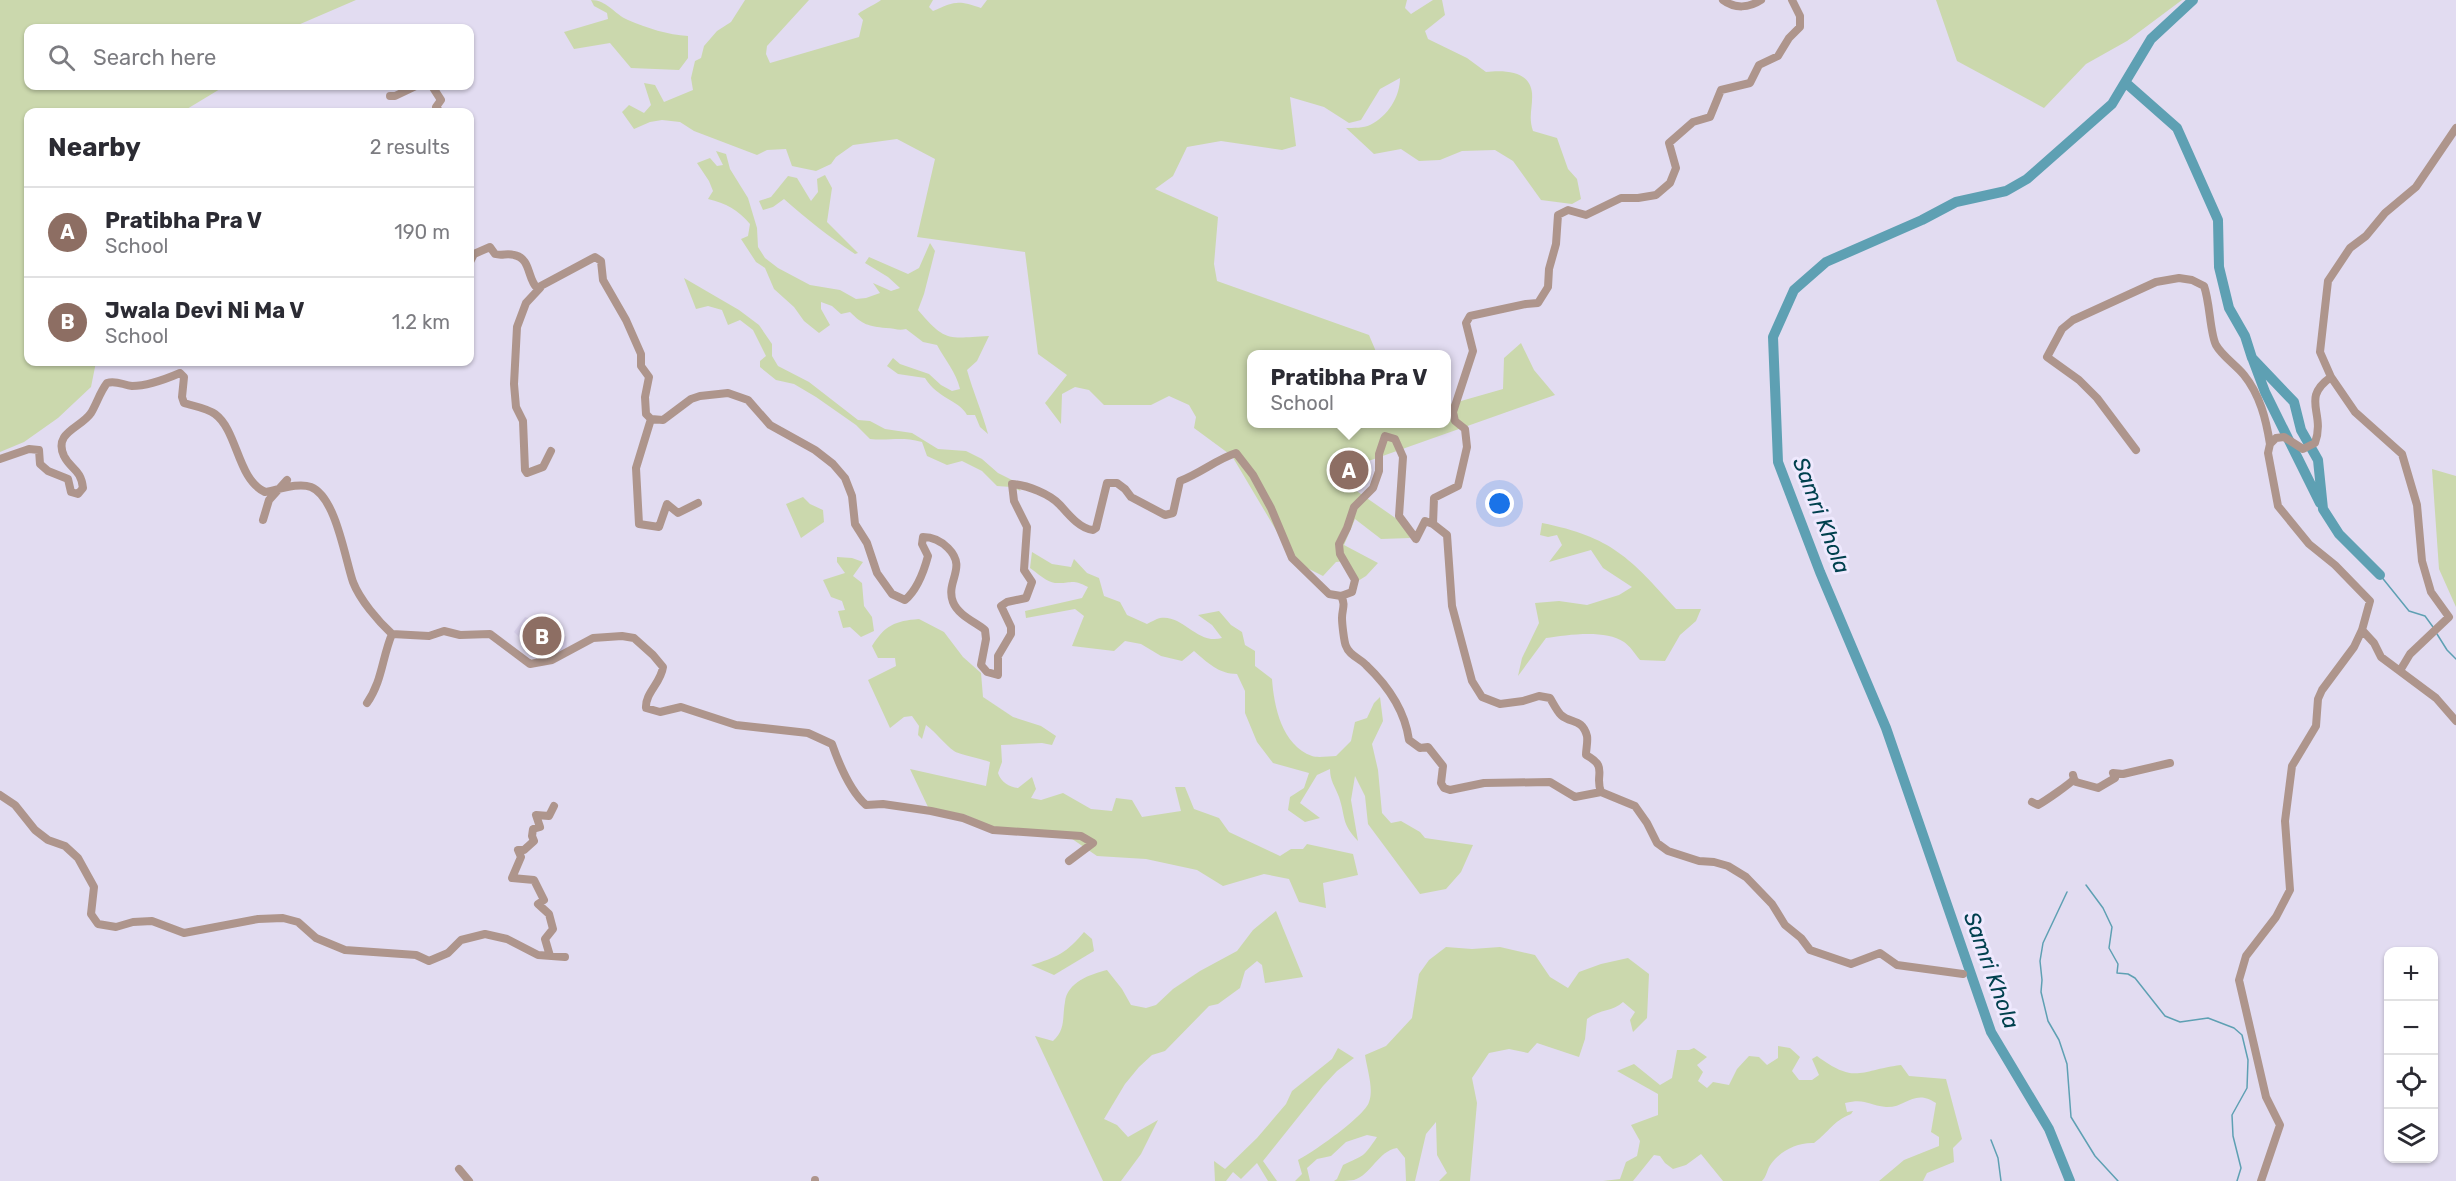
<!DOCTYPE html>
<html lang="en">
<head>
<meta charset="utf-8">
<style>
  :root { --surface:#fff; --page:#f2f2f3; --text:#2b2b33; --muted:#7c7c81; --line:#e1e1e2; --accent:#455fd2 }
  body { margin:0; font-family:Rubik,sans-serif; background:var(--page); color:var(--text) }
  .controls { position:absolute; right:18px; bottom:18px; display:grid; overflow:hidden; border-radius:12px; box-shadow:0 2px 4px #0004 }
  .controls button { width:54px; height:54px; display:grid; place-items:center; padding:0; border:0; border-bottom:2px solid var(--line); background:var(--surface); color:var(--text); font:30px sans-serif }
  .you { position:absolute; left:1500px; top:504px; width:21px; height:21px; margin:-15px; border:4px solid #fff; border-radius:50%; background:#1a73e8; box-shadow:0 0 0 9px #1a73e833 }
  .badge { display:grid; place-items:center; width:39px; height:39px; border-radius:50%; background:var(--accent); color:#fff; font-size:20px; font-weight:700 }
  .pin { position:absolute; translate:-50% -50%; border:3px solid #fff; box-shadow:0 2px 6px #0006 }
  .popup { position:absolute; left:1247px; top:350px; width:204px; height:78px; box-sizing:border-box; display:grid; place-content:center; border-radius:12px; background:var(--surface); filter:drop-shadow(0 2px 4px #0005); font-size:20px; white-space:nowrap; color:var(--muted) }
  .popup b { font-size:22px; color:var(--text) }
  .popup::after { content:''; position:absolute; left:50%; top:100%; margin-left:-12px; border:12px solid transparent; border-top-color:var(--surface) }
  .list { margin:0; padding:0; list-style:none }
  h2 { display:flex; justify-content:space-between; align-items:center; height:78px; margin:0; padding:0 24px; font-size:26px }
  h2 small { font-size:20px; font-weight:400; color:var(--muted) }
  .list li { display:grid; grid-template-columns:39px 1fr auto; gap:18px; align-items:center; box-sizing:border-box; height:90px; padding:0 24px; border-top:2px solid var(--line) }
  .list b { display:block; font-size:22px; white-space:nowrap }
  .list p { margin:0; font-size:20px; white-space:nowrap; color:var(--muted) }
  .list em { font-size:20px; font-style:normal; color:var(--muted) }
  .icon { flex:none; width:33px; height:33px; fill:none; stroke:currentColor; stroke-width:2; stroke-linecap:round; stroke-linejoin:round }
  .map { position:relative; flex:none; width:2456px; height:1181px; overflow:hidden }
  .search { position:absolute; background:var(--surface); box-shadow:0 2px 4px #0004; left:24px; top:24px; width:450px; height:66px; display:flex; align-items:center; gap:15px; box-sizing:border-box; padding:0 21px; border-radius:12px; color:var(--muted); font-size:22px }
  .panel { position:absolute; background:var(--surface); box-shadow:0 2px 4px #0004; left:24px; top:108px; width:450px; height:258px; border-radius:12px }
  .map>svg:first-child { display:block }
  .built { fill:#d8d0eb }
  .green { fill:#cbd8ad }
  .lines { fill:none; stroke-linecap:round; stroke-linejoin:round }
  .stream { stroke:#5ea0b3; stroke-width:1.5 }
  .river { stroke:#5ea0b3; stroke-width:10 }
  .minor { stroke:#ae958c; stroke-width:8 }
  .labels { text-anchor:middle; stroke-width:6; stroke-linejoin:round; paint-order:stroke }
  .water-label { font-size:22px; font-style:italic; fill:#00404e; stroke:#efe9fe }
</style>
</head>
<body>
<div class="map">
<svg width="2456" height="1181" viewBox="0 0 2456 1181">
  <rect width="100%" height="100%" fill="#e2dcf1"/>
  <path class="built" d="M525,617l23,8 11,9 7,2 1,15 -28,6 -25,-25z"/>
  <path class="green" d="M0,0h356l-65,28h-263v58h197l-43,26h-154v250h68l-5,25 -33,31 -34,24 -24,10z
    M591,0c16,0 23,14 37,20 19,8 40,15 60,16v22l-9,12 -48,-2 -21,-25 -36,6 -10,-17 44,-13 -1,-6 -13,-7z
    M745,0h64l-42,46 -1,8 4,9 89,-26 4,-17 -5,-6c6,-5 20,-11 23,-14h52l-4,7 4,4c22,-10 25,-11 48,-3l6,-8h420l-2,8 6,6 22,-14h9l3,15 -20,16 3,8 39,19 19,14c17,-2 44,-2 46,21 1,14 -4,24 1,38l24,7 11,31 9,10 4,20 -9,5 -31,-4 -28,-39 -18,-11 -33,1 -22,9 -21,1 -18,-12 -27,5 -28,-26c7,0 18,0 24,-3 18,-9 30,-28 30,-47l-20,11 -19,31 -12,3 -25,-16 -34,-10 6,49 -14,4 -61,-9 -34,6 -14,29 -18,13 63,28 -4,47 3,17 152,54 8,19h-125v70h194l1,-19 56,-16 1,-31 17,-15 13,27 21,25 -195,69 -12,-15 -10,29 66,46 6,14 -29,1 -26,-20 -11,26 34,18 -12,13 -13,8 -7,-23 -10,1 -13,14 -28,-14 -63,-106 -38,-28 2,-11 -7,-12 -20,-9 -18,9h-47l-15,-15 -14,-3 -13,7 -1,30 -16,-21 22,-28 -29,-21 -13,-102 -108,-15 18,-78 -38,-20 -44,6 -17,12 -5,7 -15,7 -24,-5 -6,-17 -19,1 -10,5 -63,-24 -14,-9 -18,-2 -12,2 -16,7 -12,-17 7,-7 15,8 7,-8 -7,-22 11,2 9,17 29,-12 -2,-12 4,-17 6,-3 3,-12 13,-15 14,-9z
    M1936,0h246l-55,41 -41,23 -42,44 -87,-47z
    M716,151l10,3 4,15 18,29 9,30 1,19 7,11 13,10 32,17 30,5 16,9 10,-1 14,-5 -7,-10 18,8 9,-3 -12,-11 -23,-14 4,-6 39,17 11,-6 11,-25 5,8 -11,43 -6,16c28,33 30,28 71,26l-12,25 -10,9c6,22 15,41 21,64l-8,-7 -5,-12h-8c-8,-15 -29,-16 -42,-37l-27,-4 -11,-8 6,-8 7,6 29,10 12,11 11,6 8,-2c-4,-17 -15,-29 -23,-44l-14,-3 -17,-13c-8,2 -12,-1 -20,-1 -18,-2 -23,-3 -36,-16l-9,2 -9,-8 -11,-4v7l9,16 -11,8 -15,-12 -10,-14 -20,-18 -9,-21 -9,-6 -15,-23 7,-3 2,-12c-12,-14 -24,-21 -42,-25l5,-8 -4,-10 -12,-18 13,-5 7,8 6,-1z
    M825,175l7,13 -5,34 31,31 -3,1c-26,-17 -48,-35 -71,-55l-11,8 -10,3 -4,-9 12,-4 17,-21 9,2 14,23 7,-9 -1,-13z
    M684,278l55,32 20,15 13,19v12l6,10 31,16 49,38 12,1 15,8 27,4 26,16 28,2 16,8 16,14 16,8 7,10 -10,-4 -14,-1 -15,-15 -20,-10 -15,4 -20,-9 -5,-14c-22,-6 -31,-1 -52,-3l-14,-14 -40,-28 -22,-13 -18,-4 -16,-13v-6l6,-5 -13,-26 -13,-10 -12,5 -6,-15 -14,-4 -12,3z
    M2432,469l24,7v131l-17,-38z
    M803,497l7,7 13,6 1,12 -23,16 -15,-34z
    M1542,523c70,14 88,35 134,86h25l-5,12 -16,14 -15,26 -25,-1c-5,-6 -10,-14 -16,-18 -19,-13 -57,-7 -78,-4l-28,38 4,-18 17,-35 -4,-20 24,-2 28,4 32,-10 13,-8 -29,-19 -12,-18 -42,12 13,-17 -5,-10 -9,2 -8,-2z
    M1032,552l20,12 19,3 3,-8 13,14 12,5 5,18 16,6 7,13 20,9c4,-2 9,-5 13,-6 23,-4 37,27 62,20l-10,-13 -14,-10 21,-4 12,14 11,7 3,13 10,6v15l17,13c2,28 10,66 40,77 6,2 17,0 24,0l15,-15 4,-19 12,-4 7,-15 6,-6 3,24 -11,23 6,26 4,43 9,10 10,-2 19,11 5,6 48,7 -12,27 -15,17 -26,5 -52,-70 -3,-28 -10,-20 -4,24 7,41c-17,-18 -12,-23 -19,-44 -4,-11 -9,-16 -9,-28l-13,6 -17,28 20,15 -15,4 -17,-12 2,-13 14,-9 5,-15 -36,-10 -16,-21 -12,-29v-22l-8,-17c-18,0 -29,-11 -43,-23l-12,10 -21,-5 -20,-12 -16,-3 -11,10 -42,-5 12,-30 -9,-7 -49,9 -1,-7 57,-13 6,-11c-17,-9 -16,-3 -33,-4 -8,-1 -18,-10 -25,-15z
    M837,557l15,1 11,4 -10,14 9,7 2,23 8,11 2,14 -13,6 -11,-10 -7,1 -5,-17 7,-1 -3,-9 -11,-4 -8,-17 22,-7 -8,-11z
    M919,619l25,13 19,25 18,16 2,24 30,20 28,9 15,10 -4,9 -10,-2 -41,2 1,17 -4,11c3,9 11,14 20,15l14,-11 4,12 -5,9 10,2 22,-7 28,16 21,2 4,-13 16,2 10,17 39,-6 -6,-24h10l9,22 25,9 10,14 51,24 11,-7h12l4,-5 46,10 5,21 -35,8 3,25 -27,-6 -10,-23 -25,-5 -41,12 -26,-16 -51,-11 -49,-3 -35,-24 -69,-5 -27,-12 -38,-8 -18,-38 76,17 4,-24c-7,-3 -33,-8 -36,-11 -10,-7 -17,-18 -28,-26l-4,14 -4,-4 1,-9 -7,-10 -8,1 -14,11 -22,-48 28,-14 -1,-8h-17l-6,-12c13,-21 23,-25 47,-27z
    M1276,911l27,66 -38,6 -3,-18 -5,-4 -12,10 -5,17 -22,16 -9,2 -44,45 -13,4 -13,12 -14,17 -21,35 13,6 11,12 30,-17 -17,34 -20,27h-18l-68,-145 18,5c13,-12 9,-23 12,-39 2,-20 26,-28 42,-32l15,19 9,16 15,3 10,-3 17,-16 27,-18 37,-20 16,-21z
    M1084,932l8,7 2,12 -40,24 -23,-10c25,-7 37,-13 53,-33z
    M1446,947l26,2 28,-2 35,8 15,22 18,11 11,-16 22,-8 27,-6 21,16 -2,44 -14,14 -3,-12 5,-8 -12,-10c-10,10 -24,7 -36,17l-2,20 -6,18 -42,-14 -9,10 -19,-4 -20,4 -17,25 5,25 -7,78h-31l8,-8 -10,-18 -1,-33 -10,12 -11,47h-9l-1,-23 -8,-10c-19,3 -26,27 -43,32 -6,1 -14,1 -20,1l3,-2 6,-14c21,-10 20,-7 34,-28l-10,-2 -21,7 -15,14 -14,3 -10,9 3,13h-15l7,-7 -4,-14c14,-7 67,-44 71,-58 5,-13 -2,-33 -4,-47l21,-9 26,-28 7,-44 10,-14z
    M1778,1046l12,2 10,9 -8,14 7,9h13l7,-5 -7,-16 5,-3c39,29 43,14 84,9l8,11 37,3 16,60 -9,9 1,14 -27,11 -4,8h-44l25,-21 35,-14v-9l-8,-5 5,-29c-22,-15 -30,5 -50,4 -19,-2 -20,-9 -41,-4l2,9 6,-1 -2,3c-19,8 -21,17 -37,29 -16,-1 -34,8 -43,21 -4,5 -4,12 -9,17h-39l-22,-27 -15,11 -13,4 -8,-6 -5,-7 -6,-1 -21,26h-30l17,-2 6,-17 11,-6 3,-15 -9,-16 27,-10v-21l-41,-23 17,-7 26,21 12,-7 5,-28h12l5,-2 13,9 -10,8 6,7 -5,9 9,7 6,-6 16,3 8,-16 12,-13 10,1 8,8 11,-7z
    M1338,1048l16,10 -17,13 -14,15 -60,75 14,20h-9l-11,-18 -16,16 -8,-7 -7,9h-11l-1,-20 11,8 32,-31 29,-34 6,-13 40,-32z"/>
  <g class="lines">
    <path class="stream" d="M2380,575l29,36 16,5 8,11
      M2437,634l10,16 9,9
      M2086,885l17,23 9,19 -3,21 9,16 -1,9 11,1 7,4 30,38 15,6 28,-4 26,10 8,7 6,25 -1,28 -15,27 1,21 8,32 -4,13
      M2067,892l-24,51 -3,18 2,19 -1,12 7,29 11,19 8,24 4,53 24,39 23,25
      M1991,1140l7,18 3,23"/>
    <path class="river" d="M2126,83l51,45 41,92 1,47 10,41 16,28 7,22 42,44 7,28 17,30 5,49 16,25 41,41
      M2253,360l12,32 55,111
      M2070,1181l-21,-52 -58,-97 -105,-304 -66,-156 -42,-110 -5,-125 21,-47 32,-28 96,-42 34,-18 50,-11 21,-12 85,-75 39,-65 42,-39"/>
    <path class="minor" d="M1723,0c12,9 26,8 38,0
      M1792,0l8,16v11l-11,11 -11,18 -19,9 -9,18 -29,7 -11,27 -17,5 -24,21 7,25 -6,15 -14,12 -18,3h-17l-35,17 -18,-5 -10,5 -2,29 -7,25 -1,18 -10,16 -12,1 -56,12 -4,7 7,28 -20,61 2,9 10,8 2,18 -9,39 -24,12 -1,26 14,11 5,71 20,75 10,16 18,7 23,-3 16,-5 11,2c3,5 7,13 11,17 10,9 21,3 26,21 1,6 -1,13 -1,19 23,12 8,20 15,37l34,14 12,17 10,20 11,8 31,10 15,1 14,4 18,11 26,27 13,21 16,13 9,12 41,14 29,-11 17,12 66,9
      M432,86l9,14 -5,7 4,5
      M390,96h5l21,-10
      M470,262l4,-8 16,-7 5,7c7,2 12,-1 19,1 17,3 13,23 23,33l58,-31 6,4 2,19 23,40 15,34v12l8,11 -4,20 1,17 5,5 12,1 28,-21 9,-3 28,-3 20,7 22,25 45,25 18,14 12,14 7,18 3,28 12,19 10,30 15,21 13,6c12,-10 19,-29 23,-44l-6,-12 1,-7c10,0 18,4 25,11 20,20 -3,33 5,54 5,13 22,20 32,28l1,9 -5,26 6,7 11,3v-19l13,-22v-7l-10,-21 6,-4 19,-4 6,-16 -8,-12 3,-43 -13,-26 -2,-17c15,1 38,10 48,21 8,9 20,24 33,25l3,-2 11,-45h10l8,6 6,8 34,18 8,-2 7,-32c21,-8 37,-22 56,-28l17,22 18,33 21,50 37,36 12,2
      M540,288l-14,15 -9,24 -3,57 2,23 7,14 2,49 2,3 16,-6 8,-16
      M2331,377l24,35 47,42 15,51 5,56 9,31 18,25 -39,37 -9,15
      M651,419l-15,49 3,56 20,3 8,-23 11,9 20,-10
      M2136,450l-39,-52 -18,-18 -32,-23 15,-28 11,-9 83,-38 23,-4 13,2 12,6c6,16 6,48 12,59 6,11 20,20 28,30 16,20 22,44 26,69
      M0,459l29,-10 10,1 1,14 8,7 20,8 3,13 7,2 5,-6c-2,-19 -12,-18 -19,-32 -11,-24 17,-28 27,-43 6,-10 9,-21 16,-30 9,-3 16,2 25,3 15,0 34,-7 48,-13l4,4 -2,20 2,6c9,3 23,5 31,11 23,17 22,65 50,78 13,-2 33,-10 46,-5 25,10 34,72 42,95 7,18 25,39 39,52l37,2 15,-5 16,4 30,-1 40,30 22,-4 41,-22 29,-2 12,2 19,17 10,12c-2,16 -18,26 -17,41l14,4 21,-5 55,18 72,8 24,11c7,20 18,47 34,61l17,-1 48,7 32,7 30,12 88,6 12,7 -24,18
      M263,520l6,-20 18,-20
      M1433,524l-8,-3 -9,18 -17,-23 4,-59 -8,-18 -10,-3 -6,18v17l-6,17 -19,19 -7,21 -8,16 1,10 15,26 -3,12 -11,4c5,9 1,13 1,22 0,5 2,24 4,28 3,9 13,12 20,19 21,20 39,46 43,75l11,8 8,-1 15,19 -2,17 3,5 6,2 34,-7 66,-1 25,15 26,-5
      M2362,630l12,13 7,14 55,41 20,23
      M367,703c15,-21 15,-45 25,-69
      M2074,779l2,3 22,6 17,-10 -2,-5 10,1 47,-11
      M0,795l15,10 20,25 13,10 17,6 13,12 16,29 -3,27 7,10 18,3 17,-5 19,-1 32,12 74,-14 25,-1 15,4 18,16 29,12 71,5 13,6 19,-8 13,-13 24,-6 22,5 31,16 27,2
      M2032,802l6,3c7,-4 32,-21 36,-26l-1,-4
      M550,956l-5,-17 8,-10 -4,-15 -11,-10 6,-4 -10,-20 -22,-2 9,-21 -3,-7h6l10,-9 -2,-5 1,-7 7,-2 -4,-12 13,1 5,-10
      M459,1169l10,12
      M815,1181v-1
      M2261,1181l19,-56 -14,-28 -27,-117 7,-24 30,-39 14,-27 -5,-69 7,-55 24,-40 2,-27 4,-9 32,-43 8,-17 8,-29 -35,-36 -26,-21 -31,-38 -10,-53 2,-9 6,-6 8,-1 19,12 12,-6c11,-31 -15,-44 16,-66l-11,-25 8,-71 22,-33 16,-12 19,-23 31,-26 40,-59"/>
  </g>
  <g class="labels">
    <g class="water-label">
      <text transform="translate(1822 515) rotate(69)" y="8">Samri Khola</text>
      <text transform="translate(1992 970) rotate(70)" y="8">Samri Khola</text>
    </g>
  </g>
</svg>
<div class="controls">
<button>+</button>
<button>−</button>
<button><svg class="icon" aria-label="locate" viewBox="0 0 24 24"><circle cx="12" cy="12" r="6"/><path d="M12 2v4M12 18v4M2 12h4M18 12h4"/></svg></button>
<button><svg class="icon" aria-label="layers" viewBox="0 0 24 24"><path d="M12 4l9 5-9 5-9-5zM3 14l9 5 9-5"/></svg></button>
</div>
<div class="you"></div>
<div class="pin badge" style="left:1349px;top:470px;background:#8d6e63">A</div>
<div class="popup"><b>Pratibha Pra V</b>School</div>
<div class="pin badge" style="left:542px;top:636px;background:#8d6e63">B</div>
<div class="search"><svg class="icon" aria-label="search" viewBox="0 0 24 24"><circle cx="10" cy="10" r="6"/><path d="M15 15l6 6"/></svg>Search here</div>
<section class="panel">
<h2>Nearby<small>2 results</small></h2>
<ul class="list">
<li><span class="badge" style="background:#8d6e63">A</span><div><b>Pratibha Pra V</b><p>School</p></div><em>190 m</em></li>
<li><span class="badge" style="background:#8d6e63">B</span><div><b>Jwala Devi Ni Ma V</b><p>School</p></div><em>1.2 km</em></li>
</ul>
</section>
</div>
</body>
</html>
